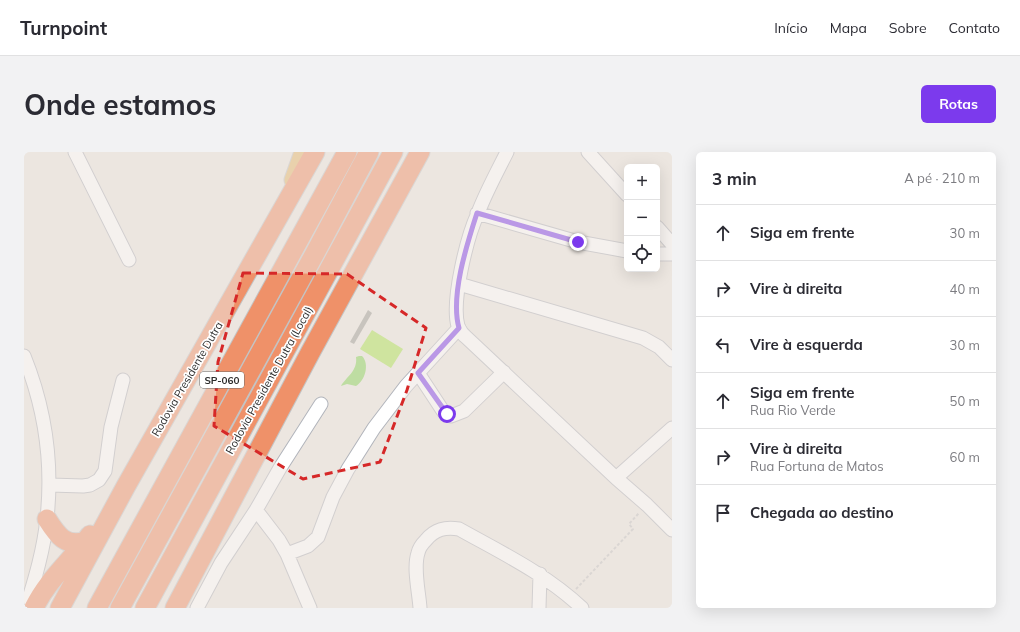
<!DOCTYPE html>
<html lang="pt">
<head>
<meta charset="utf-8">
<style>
  :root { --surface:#fff; --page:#f2f2f3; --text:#2b2b33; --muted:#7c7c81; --line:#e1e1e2; --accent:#7c3aed }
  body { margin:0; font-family:Mulish,sans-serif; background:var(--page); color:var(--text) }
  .controls { position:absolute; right:12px; top:12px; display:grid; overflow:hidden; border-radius:6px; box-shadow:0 4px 16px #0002 }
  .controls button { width:36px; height:36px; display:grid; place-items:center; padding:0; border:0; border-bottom:1px solid var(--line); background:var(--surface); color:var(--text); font:20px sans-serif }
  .stop { position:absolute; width:12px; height:12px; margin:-9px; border:3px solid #7c3aed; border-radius:50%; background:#fff }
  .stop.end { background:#7c3aed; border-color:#fff; box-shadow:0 1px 4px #0008 }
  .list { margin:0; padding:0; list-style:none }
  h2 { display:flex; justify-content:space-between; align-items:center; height:52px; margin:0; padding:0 16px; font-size:17px }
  h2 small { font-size:13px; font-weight:400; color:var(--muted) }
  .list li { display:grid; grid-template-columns:26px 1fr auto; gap:12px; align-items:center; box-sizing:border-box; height:56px; padding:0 16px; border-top:1px solid var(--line) }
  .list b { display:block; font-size:15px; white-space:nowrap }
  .list p { margin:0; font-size:13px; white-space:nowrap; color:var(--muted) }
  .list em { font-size:13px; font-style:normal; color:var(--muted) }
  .icon { flex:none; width:22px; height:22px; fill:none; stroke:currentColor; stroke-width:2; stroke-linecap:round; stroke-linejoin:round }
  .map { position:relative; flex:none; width:648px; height:456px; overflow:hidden; border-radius:6px }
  header { display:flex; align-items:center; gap:24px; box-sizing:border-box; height:56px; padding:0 20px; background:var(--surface); border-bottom:1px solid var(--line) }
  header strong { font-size:19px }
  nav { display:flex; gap:22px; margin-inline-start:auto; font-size:14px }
  .intro { display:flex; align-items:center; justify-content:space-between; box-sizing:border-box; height:96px; padding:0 24px }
  h1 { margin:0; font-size:28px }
  .button { padding:10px 18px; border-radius:6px; background:var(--accent); color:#fff; font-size:14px; font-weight:700 }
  main { display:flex; gap:24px; padding:0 24px }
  aside { flex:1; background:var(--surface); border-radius:6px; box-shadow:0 4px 16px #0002 }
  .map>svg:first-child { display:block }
  .green { fill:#bedda2 }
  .pitch { fill:#cfe49f }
  .building { fill:#c8c4be }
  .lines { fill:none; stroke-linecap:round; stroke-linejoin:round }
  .minor-casing { stroke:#b1b4bb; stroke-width:15 }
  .major-casing { stroke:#c4c4c4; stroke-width:19 }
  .highway-casing { stroke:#c4c4c4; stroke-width:21 }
  .path { stroke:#c4c4c4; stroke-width:2; stroke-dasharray:3 2; stroke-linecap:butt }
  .minor { stroke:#fff; stroke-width:13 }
  .major { stroke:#e4b96e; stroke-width:17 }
  .highway { stroke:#ef9169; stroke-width:19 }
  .route { stroke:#7c3aed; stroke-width:5 }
  .marked { fill:none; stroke:#d62828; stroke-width:3; stroke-dasharray:8 5; stroke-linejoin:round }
  .labels { text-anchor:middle; stroke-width:3.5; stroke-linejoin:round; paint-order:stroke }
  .shield { fill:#fff; stroke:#6b6b6b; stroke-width:1 }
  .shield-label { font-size:10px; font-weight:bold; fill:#2c2c2c }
  .street-label { font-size:11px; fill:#2c2c2c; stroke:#fff }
</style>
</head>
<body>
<header>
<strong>Turnpoint</strong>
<nav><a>Início</a><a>Mapa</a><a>Sobre</a><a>Contato</a></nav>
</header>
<div class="intro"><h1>Onde estamos</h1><a class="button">Rotas</a></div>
<main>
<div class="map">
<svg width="648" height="456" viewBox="0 0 648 456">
  <rect width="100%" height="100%" fill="#ece6e0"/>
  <path class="green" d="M335,204h3c8,8 3,25 -6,30l-9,-2 -6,2c5,-9 17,-15 15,-29z"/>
  <path class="pitch" d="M348,178l31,19 -12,19 -31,-19z"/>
  <path class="building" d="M344,158l4,3 -18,31 -4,-2z"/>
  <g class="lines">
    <g class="minor-casing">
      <path id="minor" d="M51,0l54,108
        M483,0c-10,20 -21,40 -29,61 -11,24 -27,88 -20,113 2,5 5,9 9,12l149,140 31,27 25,25
        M564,0l39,43
        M453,61l101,29 49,9
        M633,75l15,17
        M633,102h15
        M435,132l184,54 16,9 13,13
        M0,204c21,52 29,106 23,162 -3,31 -12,61 -21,90
        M394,221l25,38 8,5 13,-5 40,-39
        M592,326l56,-50
        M26,333l33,1 7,-1 9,-5 6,-9 6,-44 12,-47
        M232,358l23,30 8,14 23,54
        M263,402l21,-8 10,-9 15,-40 15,-28 26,-41 32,-42 53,-58
        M173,456l24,-45 35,-53 24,-42 41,-64
        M396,456c-1,-16 -7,-40 -2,-55 1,-5 5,-10 8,-13 9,-11 19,-13 33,-11 43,24 87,45 123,79
        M515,456l1,-34"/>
    </g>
    <g class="major-casing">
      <path id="major" d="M269,28l10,-28"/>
    </g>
    <g class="highway-casing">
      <path id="highway" d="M23,367c10,16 19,29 39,22
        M10,456c14,-29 38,-48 56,-73
        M36,456l66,-122 189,-334
        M73,456l250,-456
        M96,456l194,-353 55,-103
        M121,456l248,-456
        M151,456l135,-255 110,-201"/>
    </g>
    <path class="path" d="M552,437l57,-60 -4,-5 10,-11"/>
    <use href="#minor" class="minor"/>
    <use href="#major" class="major"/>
    <use href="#highway" class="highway"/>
  </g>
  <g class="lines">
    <path class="route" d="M423,262l-29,-41 41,-45c-9,-32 8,-84 18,-115l101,29"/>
  </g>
  <path d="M0 0H648V456H0ZM219,121l104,1 79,54 -19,62 -27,72 -77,17 -89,-53 4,-64z" fill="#ece6e0" fill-opacity=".55" fill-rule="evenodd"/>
  <path class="marked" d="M219,121l104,1 79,54 -19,62 -27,72 -77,17 -89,-53 4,-64z"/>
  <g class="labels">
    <rect class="shield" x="176" y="220" width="44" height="16" rx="3"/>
    <g class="shield-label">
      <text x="198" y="232">SP-060</text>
    </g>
    <g class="street-label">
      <text transform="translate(163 227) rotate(-60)" y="4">Rodovia Presidente Dutra</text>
      <text transform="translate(245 228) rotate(-61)" y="4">Rodovia Presidente Dutra (Local)</text>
    </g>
  </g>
</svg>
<div class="controls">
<button>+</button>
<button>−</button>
<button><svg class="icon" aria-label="locate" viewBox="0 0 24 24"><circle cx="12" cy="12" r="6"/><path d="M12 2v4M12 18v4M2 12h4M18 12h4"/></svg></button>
</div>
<div class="stop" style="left:423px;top:262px"></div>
<div class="stop end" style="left:554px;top:90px"></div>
</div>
<aside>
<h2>3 min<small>A pé · 210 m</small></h2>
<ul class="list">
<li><svg class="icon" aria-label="ahead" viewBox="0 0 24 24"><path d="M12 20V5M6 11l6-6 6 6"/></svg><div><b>Siga em frente</b></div><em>30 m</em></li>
<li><svg class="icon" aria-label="right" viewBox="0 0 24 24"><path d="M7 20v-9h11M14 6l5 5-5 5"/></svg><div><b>Vire à direita</b></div><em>40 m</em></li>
<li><svg class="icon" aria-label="left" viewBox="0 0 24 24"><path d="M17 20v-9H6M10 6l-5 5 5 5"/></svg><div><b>Vire à esquerda</b></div><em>30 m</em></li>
<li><svg class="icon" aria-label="ahead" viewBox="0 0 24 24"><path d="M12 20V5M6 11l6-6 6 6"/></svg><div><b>Siga em frente</b><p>Rua Rio Verde</p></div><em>50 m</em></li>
<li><svg class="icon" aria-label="right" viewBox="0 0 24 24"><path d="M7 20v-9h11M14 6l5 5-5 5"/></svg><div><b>Vire à direita</b><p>Rua Fortuna de Matos</p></div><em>60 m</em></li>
<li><svg class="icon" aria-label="arrive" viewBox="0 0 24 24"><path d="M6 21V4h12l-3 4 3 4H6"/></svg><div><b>Chegada ao destino</b></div></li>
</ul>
</aside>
</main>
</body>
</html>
